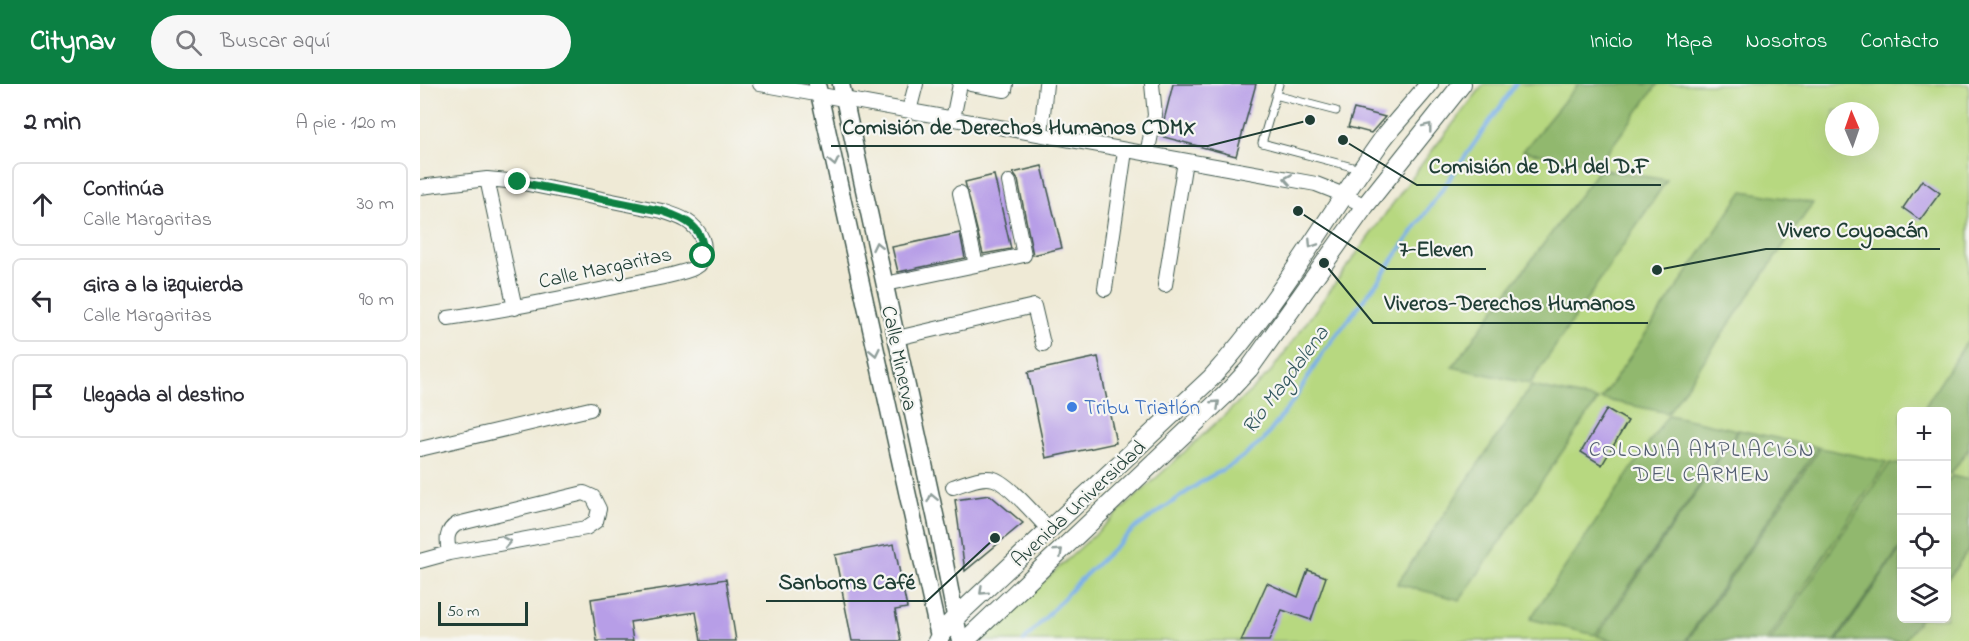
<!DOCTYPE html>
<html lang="es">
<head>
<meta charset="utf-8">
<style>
  :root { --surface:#fff; --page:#f7f7f7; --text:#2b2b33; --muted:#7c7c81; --line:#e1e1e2; --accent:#0b8043 }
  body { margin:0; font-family:"Indie Flower",sans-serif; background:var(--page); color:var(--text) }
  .controls { position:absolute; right:18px; bottom:18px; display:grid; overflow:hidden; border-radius:9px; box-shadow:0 6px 24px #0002 }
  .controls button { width:54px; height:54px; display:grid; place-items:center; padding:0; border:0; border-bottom:2px solid var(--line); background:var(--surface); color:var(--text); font:30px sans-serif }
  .compass { position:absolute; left:1405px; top:18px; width:54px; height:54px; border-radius:50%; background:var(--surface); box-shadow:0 6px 24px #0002; rotate:358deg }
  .scale { position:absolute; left:18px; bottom:15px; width:90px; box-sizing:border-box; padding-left:6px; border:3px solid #1f3d34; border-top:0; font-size:16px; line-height:21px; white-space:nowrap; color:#1f3d34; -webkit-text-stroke:4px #f6f6f2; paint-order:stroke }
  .stop { position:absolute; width:18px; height:18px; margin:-14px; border:4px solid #0b8043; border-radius:50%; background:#fff }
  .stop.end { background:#0b8043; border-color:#fff; box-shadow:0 2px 6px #0008 }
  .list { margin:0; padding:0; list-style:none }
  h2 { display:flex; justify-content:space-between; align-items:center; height:78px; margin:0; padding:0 24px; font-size:26px }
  h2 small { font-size:20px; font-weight:400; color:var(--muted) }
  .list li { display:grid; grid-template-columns:39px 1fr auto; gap:18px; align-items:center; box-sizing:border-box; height:84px; margin:0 12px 12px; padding:0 12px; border:2px solid var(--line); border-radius:9px }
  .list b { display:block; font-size:22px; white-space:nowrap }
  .list p { margin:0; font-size:20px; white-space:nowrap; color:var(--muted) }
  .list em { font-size:20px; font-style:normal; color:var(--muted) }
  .icon { flex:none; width:33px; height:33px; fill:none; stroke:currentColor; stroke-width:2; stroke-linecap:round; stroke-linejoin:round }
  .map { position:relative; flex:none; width:1549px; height:557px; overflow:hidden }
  header { display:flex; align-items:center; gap:36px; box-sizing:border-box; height:84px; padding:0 30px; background:var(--accent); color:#fff }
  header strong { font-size:28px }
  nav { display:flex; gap:33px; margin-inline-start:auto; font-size:21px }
  .search { width:420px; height:54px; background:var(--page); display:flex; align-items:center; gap:15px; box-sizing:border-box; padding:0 21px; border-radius:33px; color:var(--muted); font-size:22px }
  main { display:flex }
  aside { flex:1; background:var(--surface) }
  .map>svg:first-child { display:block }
  .green { fill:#b7d880; stroke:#6b8a5a; stroke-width:1.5; fill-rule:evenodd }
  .forest { fill:#91b86e; stroke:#587a51; stroke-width:1.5 }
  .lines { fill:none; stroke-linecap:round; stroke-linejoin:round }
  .stream { stroke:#7ab0e9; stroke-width:4 }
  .building { fill:#b79ee7 }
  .service-casing { stroke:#3e574c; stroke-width:9 }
  .minor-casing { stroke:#3e574c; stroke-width:16 }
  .tertiary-casing { stroke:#3e574c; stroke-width:19 }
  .secondary-casing { stroke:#3e574c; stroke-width:20 }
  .service { stroke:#fff; stroke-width:7 }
  .minor { stroke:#fff; stroke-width:14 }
  .tertiary { stroke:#fff; stroke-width:16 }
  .secondary { stroke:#fff; stroke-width:18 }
  .oneway { stroke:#8f9e9a }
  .route { stroke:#0b8043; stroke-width:8 }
  .shop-dot { fill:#3f7fe0; stroke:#f6f6f2; stroke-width:2 }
  .labels { text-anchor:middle; stroke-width:4.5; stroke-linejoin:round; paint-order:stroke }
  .street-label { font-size:21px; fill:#1f3d34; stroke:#f6f6f2 }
  .shop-label { font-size:21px; fill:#366cbe; stroke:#f6f6f2; text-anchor:start }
  .water-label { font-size:22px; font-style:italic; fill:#365a61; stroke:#f6f6f2 }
  .neighbourhood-label { font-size:22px; letter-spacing:1.5px; fill:#545f73; stroke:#f6f6f2 }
  .leader { fill:none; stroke:#1f3d34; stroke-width:2 }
  .callout-dot { fill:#1f3d34; stroke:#f6f6f2; stroke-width:2 }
  .callout-label { font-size:22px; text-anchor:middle; font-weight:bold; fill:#1f3d34; stroke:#f6f6f2; stroke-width:4.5; stroke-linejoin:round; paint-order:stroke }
</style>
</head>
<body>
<header>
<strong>Citynav</strong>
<div class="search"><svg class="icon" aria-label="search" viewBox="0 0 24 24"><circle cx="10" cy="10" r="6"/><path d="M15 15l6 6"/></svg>Buscar aquí</div>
<nav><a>Inicio</a><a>Mapa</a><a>Nosotros</a><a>Contacto</a></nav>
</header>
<main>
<aside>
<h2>2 min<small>A pie · 120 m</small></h2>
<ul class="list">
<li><svg class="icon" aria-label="ahead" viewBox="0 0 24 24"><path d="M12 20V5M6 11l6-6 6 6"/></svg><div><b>Continúa</b><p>Calle Margaritas</p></div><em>30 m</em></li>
<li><svg class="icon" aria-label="left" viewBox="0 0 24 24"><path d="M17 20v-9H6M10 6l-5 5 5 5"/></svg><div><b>Gira a la izquierda</b><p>Calle Margaritas</p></div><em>90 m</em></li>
<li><svg class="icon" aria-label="arrive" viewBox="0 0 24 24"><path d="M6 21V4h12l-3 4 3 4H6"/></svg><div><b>Llegada al destino</b></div></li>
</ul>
</aside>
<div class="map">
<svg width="1549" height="557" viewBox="0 0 1549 557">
  <rect width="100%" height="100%" fill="#f6f6f2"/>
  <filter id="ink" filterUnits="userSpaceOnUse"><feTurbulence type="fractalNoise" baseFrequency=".0167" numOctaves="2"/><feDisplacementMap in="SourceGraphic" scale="12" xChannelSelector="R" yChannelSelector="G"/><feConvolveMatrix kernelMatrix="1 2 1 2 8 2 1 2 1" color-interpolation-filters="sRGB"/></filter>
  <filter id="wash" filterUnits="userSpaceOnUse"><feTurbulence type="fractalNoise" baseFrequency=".008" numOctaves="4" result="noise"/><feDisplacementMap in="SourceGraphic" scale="24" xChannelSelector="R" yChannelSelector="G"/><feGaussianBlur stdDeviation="1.35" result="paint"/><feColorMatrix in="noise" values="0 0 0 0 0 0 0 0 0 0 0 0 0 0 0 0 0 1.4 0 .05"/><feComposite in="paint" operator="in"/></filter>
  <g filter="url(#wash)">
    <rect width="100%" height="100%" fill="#efead6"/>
    <path class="green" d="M1064,0h485v557h-990l290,-267 152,-209zM1414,27h36v36h-36zM1482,328h44v206h-44z"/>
    <path class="forest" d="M1158,0h80l-60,81 -75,-14z
      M1179,85l68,11 -137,204 -78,-17z
      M1323,107l70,12 -145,210 -67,-14z
      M1549,254v110l-18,26 -4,-1 -1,-61 -24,-1z
      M1111,302l67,14 -138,200 -63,-16z
      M1248,331l70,15 -143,205 -65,-16z
      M1319,346l79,17 -133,194h-71l-17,-5z
      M1400,364l67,14 -120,179h-80z
      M1470,379l11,2v81l-66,95h-65z
      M1532,392l17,4v69l-22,32 -1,-98z
      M1481,464l1,70 18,1 -16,22h-67z"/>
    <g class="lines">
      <path class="stream" d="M604,557l54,-59 56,-53 70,-49 29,-16 30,-23 33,-44 28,-46 54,-70 138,-197"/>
    </g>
    <g id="blocks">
      <path class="building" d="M753,0h83l-20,72 -76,-20z
        M934,25l8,2 23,6 -14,16 -23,-6z
        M622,82l20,82 -29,7 -15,-75 -5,-7z
        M574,91l17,74 -28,5 -18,-72z
        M1502,96l18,13 -20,27 -17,-12z
        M540,149l5,25 -67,14 -6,-25z
        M678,273l18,86 -70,15 -18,-86z
        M1187,325l21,12 -26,44 -21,-13z
        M570,411l33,28 -58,48 -10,-71z
        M474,460l13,64 -12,2 6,31h-49l-17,-86z
        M888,486l18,7 -15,43 -29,-10 -13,31h-28l26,-58 31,14z
        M306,495l10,62h-35l-5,-29 -66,10 3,19h-36l-6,-42z"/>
    </g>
  </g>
  <g filter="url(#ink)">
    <use href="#blocks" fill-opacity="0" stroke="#3e574c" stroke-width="1.5"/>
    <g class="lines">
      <g class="service-casing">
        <path id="service" d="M859,0l-17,59 98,26
          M855,11l61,16"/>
      </g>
      <g class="minor-casing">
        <path id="minor" d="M340,0l556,100 28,11 21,11
          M551,0l34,6 1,-6
          M489,27l7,-27
          M533,35l7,-35
          M621,50l5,-50
          M727,70l8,-39 -3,-31
          M67,95l28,129
          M0,103l67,-8 31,3 144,29c16,5 33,10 40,28 3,7 3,19 -3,26 -9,8 -52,15 -66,18 -61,13 -122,26 -185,35
          M556,181l48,-10 -15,-73
          M465,200l91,-19 -16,-72
          M745,201l20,-124
          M685,205l20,-138
          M477,254l137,-32 9,38
          M0,365l170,-40
          M533,403c12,-4 29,-12 41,-8 15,5 43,38 55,51
          M0,477l29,-8 137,-25 10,-7 3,-12 -6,-12 -9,-4 -127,31c-12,7 -10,17 -8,29"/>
      </g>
      <g class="tertiary-casing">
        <path id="tertiary" d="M397,0l123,557
          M421,0l98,449 21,108"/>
      </g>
      <g class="secondary-casing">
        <path id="secondary" d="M517,557l9,-14 10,-10 255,-239c66,-72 114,-158 171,-238 14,-19 32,-37 47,-56
          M545,557l260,-246 24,-26 116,-163 97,-122"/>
      </g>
      <use href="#service" class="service"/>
      <use href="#minor" class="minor"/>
      <use href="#tertiary" class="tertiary"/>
      <use href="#secondary" class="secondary"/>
    </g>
    <defs><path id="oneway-chevron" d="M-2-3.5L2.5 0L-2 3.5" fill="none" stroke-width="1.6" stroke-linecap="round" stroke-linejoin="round" transform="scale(1.5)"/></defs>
    <g class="oneway">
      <use href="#oneway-chevron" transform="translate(1008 43) rotate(-52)"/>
      <use href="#oneway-chevron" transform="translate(414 78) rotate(78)"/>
      <use href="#oneway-chevron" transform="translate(868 95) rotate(-170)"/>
      <use href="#oneway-chevron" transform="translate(892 160) rotate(123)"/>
      <use href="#oneway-chevron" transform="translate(457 162) rotate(-102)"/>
      <use href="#oneway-chevron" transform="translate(455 268) rotate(78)"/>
      <use href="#oneway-chevron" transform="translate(796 320) rotate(-43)"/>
      <use href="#oneway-chevron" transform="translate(512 414) rotate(-102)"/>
      <use href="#oneway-chevron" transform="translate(87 458) rotate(-10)"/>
      <use href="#oneway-chevron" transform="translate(639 468) rotate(-43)"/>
      <use href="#oneway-chevron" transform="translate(563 507) rotate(136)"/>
    </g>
  </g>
  <g class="lines" filter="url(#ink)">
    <path class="route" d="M98,98l144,29c24,8 43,16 41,45"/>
  </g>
  <circle class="shop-dot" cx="652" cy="323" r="6"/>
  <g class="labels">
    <g class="street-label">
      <text transform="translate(185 183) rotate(-12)" y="7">Calle Margaritas</text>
      <text transform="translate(480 274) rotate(78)" y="7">Calle Minerva</text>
      <text transform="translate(658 419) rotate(-43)" y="7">Avenida Universidad</text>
    </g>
    <g class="shop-label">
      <text x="664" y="330">Tribu Triatlón</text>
    </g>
    <g class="water-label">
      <text transform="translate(864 295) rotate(-53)" y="8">Río Magdalena</text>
    </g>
    <g class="neighbourhood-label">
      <text x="1282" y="372">COLONIA AMPLIACIÓN<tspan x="1282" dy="25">DEL CARMEN</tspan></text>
    </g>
  </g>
  <path class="leader" d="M890 36L788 62H411M923 56L997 101H1241M1237 186L1346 165H1520M878 127L967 185H1066M904 179L953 239H1228M575 454L507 517H346"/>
  <g class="callout-dot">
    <circle cx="890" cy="36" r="6"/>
    <circle cx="923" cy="56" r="6"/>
    <circle cx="1237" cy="186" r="6"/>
    <circle cx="878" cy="127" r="6"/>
    <circle cx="904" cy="179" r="6"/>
    <circle cx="575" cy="454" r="6"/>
  </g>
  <g class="callout-label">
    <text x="599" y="50">Comisión de Derechos Humanos CDMX</text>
    <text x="1119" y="89">Comisión de D.H del D.F</text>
    <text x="1433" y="153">Vivero Coyoacán</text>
    <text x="1016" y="172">7-Eleven</text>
    <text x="1090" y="226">Viveros-Derechos Humanos</text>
    <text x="427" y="505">Sanborns Café</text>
  </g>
</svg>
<div class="controls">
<button>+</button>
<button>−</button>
<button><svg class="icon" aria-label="locate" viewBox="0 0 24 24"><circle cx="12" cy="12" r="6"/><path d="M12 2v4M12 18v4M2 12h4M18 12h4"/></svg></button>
<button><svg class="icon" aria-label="layers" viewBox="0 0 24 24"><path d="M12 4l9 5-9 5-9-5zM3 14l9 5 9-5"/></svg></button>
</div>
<svg class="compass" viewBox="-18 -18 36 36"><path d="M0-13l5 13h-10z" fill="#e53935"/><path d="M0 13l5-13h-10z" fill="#7c7c81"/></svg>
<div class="scale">50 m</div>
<div class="stop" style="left:283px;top:172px"></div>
<div class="stop end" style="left:98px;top:98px"></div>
</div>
</main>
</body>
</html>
